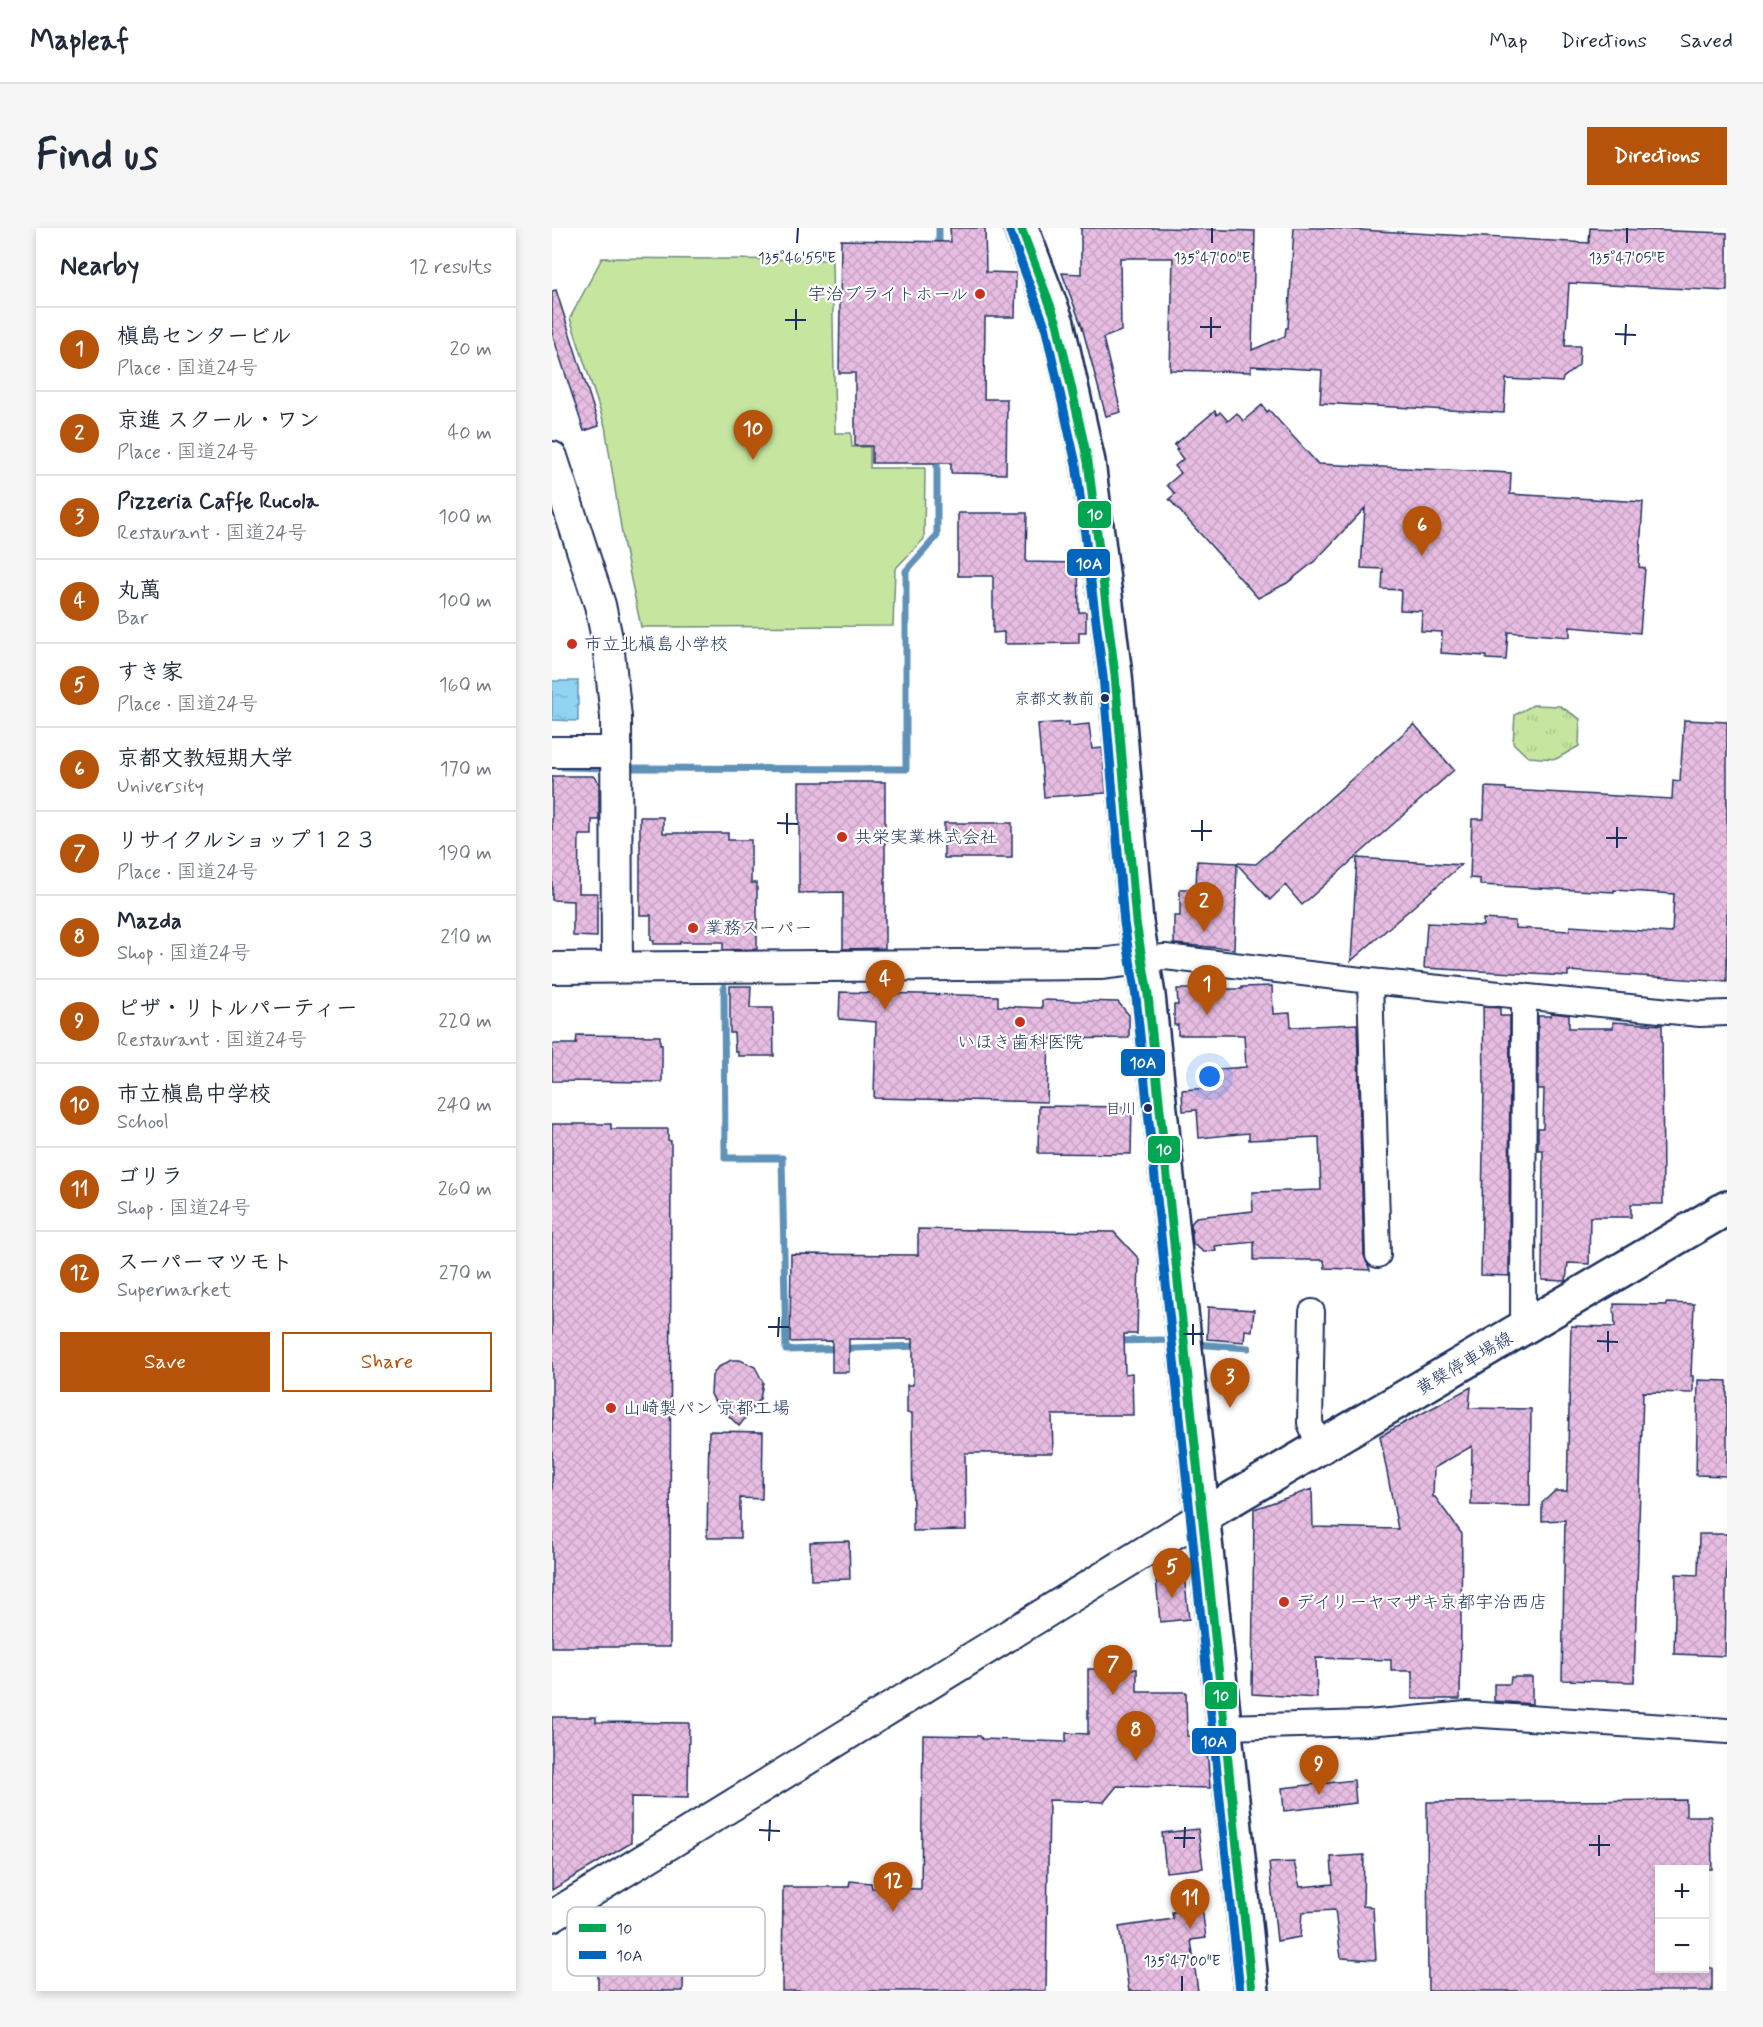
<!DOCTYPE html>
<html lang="en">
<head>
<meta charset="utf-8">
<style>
  :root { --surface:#fff; --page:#f6f6f7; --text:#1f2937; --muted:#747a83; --line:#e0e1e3; --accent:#b45309 }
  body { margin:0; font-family:Mynerve,"Klee One",sans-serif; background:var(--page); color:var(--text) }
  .controls { position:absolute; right:18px; bottom:18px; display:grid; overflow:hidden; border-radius:0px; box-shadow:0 3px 9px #0003 }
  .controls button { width:54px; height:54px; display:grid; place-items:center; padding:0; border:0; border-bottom:2px solid var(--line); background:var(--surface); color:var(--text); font:30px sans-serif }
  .you { position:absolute; left:658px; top:849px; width:21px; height:21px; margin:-15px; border:4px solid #fff; border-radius:50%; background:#1a73e8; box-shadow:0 0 0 9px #1a73e833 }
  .badge { display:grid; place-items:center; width:39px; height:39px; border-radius:50%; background:var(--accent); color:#fff; font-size:20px; font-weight:700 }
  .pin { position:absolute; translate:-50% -50px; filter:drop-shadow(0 2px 3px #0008) }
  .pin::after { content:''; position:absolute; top:32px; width:21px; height:18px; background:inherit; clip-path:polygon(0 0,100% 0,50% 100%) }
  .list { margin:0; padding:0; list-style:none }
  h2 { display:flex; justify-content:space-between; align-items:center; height:78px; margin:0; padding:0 24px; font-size:26px }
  h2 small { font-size:20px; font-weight:400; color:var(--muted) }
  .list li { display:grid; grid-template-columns:39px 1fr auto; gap:18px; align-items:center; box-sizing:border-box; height:84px; padding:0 24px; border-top:2px solid var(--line) }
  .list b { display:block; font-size:22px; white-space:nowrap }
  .list p { margin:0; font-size:20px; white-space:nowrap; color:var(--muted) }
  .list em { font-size:20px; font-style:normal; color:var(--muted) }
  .actions { display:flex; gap:12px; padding:18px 24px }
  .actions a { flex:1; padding:14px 0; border:2px solid var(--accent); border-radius:0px; text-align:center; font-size:21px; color:var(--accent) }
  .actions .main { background:var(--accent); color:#fff }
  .map { position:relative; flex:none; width:1175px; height:1763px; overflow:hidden; border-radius:0px }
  header { display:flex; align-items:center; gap:36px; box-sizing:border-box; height:84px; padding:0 30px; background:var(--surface); border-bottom:2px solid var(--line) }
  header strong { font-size:28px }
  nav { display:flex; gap:33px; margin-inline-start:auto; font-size:21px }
  .intro { display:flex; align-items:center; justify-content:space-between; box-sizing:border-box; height:144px; padding:0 36px }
  h1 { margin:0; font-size:42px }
  .button { padding:15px 27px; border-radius:0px; background:var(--accent); color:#fff; font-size:21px; font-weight:700 }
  main { display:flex; gap:36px; padding:0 36px }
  aside { flex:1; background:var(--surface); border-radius:0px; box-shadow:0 3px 9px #0003 }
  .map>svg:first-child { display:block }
  .grass { fill:url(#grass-tufts); stroke:#708a7e; stroke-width:1.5 }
  .pitch { fill:#c6e69f; stroke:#708a7e; stroke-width:1.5 }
  .water { fill:url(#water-ripples); stroke:#6192b7; stroke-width:1.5 }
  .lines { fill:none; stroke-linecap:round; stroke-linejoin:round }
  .stream { stroke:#6192b7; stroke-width:7 }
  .building { fill:url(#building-cross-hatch); stroke:#1b2f5e; stroke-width:1.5 }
  .minor-casing { stroke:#1b2f5e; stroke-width:28 }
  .tertiary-casing { stroke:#1b2f5e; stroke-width:34 }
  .secondary-casing { stroke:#1b2f5e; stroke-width:38 }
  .trunk-casing { stroke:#1b2f5e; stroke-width:38 }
  .minor { stroke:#fff; stroke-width:24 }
  .tertiary { stroke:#fff; stroke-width:30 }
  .secondary { stroke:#fff; stroke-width:33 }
  .trunk { stroke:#fff; stroke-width:33 }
  .bus-1-casing { stroke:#fff; stroke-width:14 }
  .bus-2-casing { stroke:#fff; stroke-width:14 }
  .bus-1 { stroke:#00a651; stroke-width:9 }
  .bus-2 { stroke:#0065bd; stroke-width:9 }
  .ticks { fill:none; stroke:#1b2f5e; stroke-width:2 }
  .poi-dot { fill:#c8321e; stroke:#fff; stroke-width:2 }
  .bus-dot { fill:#1b2f5e; stroke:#fff; stroke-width:2 }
  .labels { text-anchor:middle; stroke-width:4.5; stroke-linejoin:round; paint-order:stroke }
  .bus-label { font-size:16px; fill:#1b2f5e; stroke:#fff; text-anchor:end }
  .poi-label { font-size:18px; fill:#1b2f5e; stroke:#fff; text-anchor:start }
  .street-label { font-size:18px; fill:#1b2f5e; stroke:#fff }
  .key { fill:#fff; stroke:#bbc1cf; stroke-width:1.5 }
  .key-label { font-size:16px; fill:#1b2f5e }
  .ticks-label { font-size:15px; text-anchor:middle; fill:#1b2f5e; stroke:#fff; stroke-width:4.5; stroke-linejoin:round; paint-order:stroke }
  .line-badge { stroke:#fff; stroke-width:2 }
  .badge-label { font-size:16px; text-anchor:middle; font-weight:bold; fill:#fff }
</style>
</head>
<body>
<header>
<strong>Mapleaf</strong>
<nav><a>Map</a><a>Directions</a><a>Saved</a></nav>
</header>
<div class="intro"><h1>Find us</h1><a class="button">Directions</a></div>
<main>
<aside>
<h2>Nearby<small>12 results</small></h2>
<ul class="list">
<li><span class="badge">1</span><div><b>槇島センタービル</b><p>Place · 国道24号</p></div><em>20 m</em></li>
<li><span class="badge">2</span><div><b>京進 スクール・ワン</b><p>Place · 国道24号</p></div><em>40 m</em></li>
<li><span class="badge">3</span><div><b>Pizzeria Caffe Rucola</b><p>Restaurant · 国道24号</p></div><em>100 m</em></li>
<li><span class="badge">4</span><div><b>丸萬</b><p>Bar</p></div><em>100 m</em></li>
<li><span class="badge">5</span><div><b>すき家</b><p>Place · 国道24号</p></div><em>160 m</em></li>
<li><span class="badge">6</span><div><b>京都文教短期大学</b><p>University</p></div><em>170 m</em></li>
<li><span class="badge">7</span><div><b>リサイクルショップ１２３</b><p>Place · 国道24号</p></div><em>190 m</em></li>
<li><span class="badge">8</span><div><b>Mazda</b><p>Shop · 国道24号</p></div><em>210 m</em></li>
<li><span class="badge">9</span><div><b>ピザ・リトルパーティー</b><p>Restaurant · 国道24号</p></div><em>220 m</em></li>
<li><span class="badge">10</span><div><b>市立槇島中学校</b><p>School</p></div><em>240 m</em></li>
<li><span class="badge">11</span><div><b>ゴリラ</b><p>Shop · 国道24号</p></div><em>260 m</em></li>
<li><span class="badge">12</span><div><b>スーパーマツモト</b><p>Supermarket</p></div><em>270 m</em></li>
</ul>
<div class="actions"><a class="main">Save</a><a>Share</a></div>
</aside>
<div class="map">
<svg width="1175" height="1763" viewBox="0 0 1175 1763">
  <defs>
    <pattern id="grass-tufts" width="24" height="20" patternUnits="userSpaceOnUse" patternTransform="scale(1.5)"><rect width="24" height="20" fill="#c6e69f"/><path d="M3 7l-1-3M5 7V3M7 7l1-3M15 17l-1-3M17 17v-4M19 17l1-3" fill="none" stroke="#aac68b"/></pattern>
    <pattern id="water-ripples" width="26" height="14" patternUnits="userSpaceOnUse" patternTransform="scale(1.5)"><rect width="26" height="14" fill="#90d4f2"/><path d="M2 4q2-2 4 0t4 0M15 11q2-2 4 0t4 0" fill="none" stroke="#7cb6d2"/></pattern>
    <pattern id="building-cross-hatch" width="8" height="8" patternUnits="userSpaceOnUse" patternTransform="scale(1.5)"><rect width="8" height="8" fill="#e8bde2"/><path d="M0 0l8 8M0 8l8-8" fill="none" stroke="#c6a3c4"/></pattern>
  </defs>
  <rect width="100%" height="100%" fill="#fff"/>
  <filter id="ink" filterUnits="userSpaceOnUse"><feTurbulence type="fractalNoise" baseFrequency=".0167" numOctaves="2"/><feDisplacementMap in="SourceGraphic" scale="12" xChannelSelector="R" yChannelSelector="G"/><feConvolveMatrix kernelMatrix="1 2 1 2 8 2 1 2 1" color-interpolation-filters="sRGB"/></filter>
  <g filter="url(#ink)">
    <path class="grass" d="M981,477l27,1 20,13 -1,27 -23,13 -28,-2 -15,-14 2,-28z"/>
    <path class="pitch" d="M50,30l230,2 3,173h16l1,14h18v21h55l-1,71 -29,30 -2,57 -252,1 -17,-81 -19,-120 -35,-108z"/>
    <path class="water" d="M0,453h26v40l-26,-1z"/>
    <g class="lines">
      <path class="stream" d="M387,22v-22
        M11,539l46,1
        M71,540l283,1v-198l31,-35v-80
        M172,759l1,171h57l4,192 136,-4
        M564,1113l45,-1 16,2
        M642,1116l54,4"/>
    </g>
    <path class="building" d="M398,0h35l1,44 30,1 -1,44h-30l-1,82h23l-1,75 -55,-1v-10h-79v-17h-17v-73h-16l2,-133 110,2z
      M529,0h85l89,3 -3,119 33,-14 1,-8h2l6,-100h31l264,15 1,-15 137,5v58l-158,-8 -4,63h15l-1,19 -16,13 -1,4 -56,-3 -2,34 -184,-10 2,-33 -71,-4v6l-81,-2 3,-112h-53l1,73 -18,7 18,74 -15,4 -24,-89 -20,-54 19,1z
      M4,62l43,136 -15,5 -32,-98v-42z
      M710,177l5,7 2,-2 49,54 193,9 -1,21 133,8 -4,65 6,1 -5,65 -70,-6v10l-62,-5 -2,28 -20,-1v-3l-45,-3 1,-21 -21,-1 1,-20 -22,-1 1,-20 -19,-1 1,-20 -22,-1 4,-60 -50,53 -28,22 -29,15 -89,-99 6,-5 -8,-9 14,-12 -6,-7 8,-7 -7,-9 2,-1 -4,-4 41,-34 2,4 3,-3 8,9 9,-8 6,8z
      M406,285h69l-1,49 52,1 1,49h7v20h-7v11l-75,1v-12l-11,1v-57h-35z
      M1132,492l43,2v260l-159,-11v5l-144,-8 3,-45 56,3v-7l32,2v7l54,3 1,-5 102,7 2,-39 -60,-4v2l-134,-7v-6l-10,-1 2,-59h11l1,-2 1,-30 21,1v2l166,9 1,-19 7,1z
      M517,494v4l20,-2 3,25 10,-1 4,45 -62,4 -6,-73z
      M862,496l40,46 -152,135 -17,-20 -15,15 -33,-36 -3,85 -60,-5v-28h6v-27h16l1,-28 59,3z
      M0,548h41l6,7v37h-7v15h-13l-1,58h19v44l-24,-1v-35l-21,-1z
      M247,554h86v166l-42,1v-57l-44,1z
      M88,589h23v16h65v7h23v43h6v66l-34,1v-8h-43v2h-27l1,-4h-3v-25h-11z
      M392,595h68v35h-68z
      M805,630l104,7 -110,96z
      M178,758h21l-1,22h23l1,48h-36v-4h-3l-1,-19h-4z
      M720,758l1,28 17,-1 1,14 66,-3 7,231 6,15 -45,-2 -1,-8h-70v-18l-39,4 1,5 -12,1 -11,-8 -2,-20 5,-7 57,-6 -1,-19 69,-2 -2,-53 -70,3v-7l-50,5 -2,-28 -14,1 -1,-21 27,-2 -2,-18 39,-3 -2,-32h-66v-10h-4v-20h4l-1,-16h65v-2z
      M288,764l158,4v10l44,2v-8l76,2 11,13v23l-80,1 -2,63 -173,-4 2,-76 -37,-3z
      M931,779l17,1v8h10l-1,260 -28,-1 3,-189z
      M999,785l18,2v13h44v-6l49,3 1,179h-32v13h-41l-1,47 -21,-1 -2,18 -24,-1 1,-130h-5v-22h5l1,-39h-6v-73h13z
      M25,807l83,1v8h2v38l-110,-1v-37h24z
      M487,878l93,1 -1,47 -93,-1z
      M0,896h59v5h57v11l3,1 -1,506h-118z
      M366,1001l196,3 25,27 -2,75h-13l1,40 7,-1 1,42h-81l1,38h-88l1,77 -53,1 -1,-118h-5v-28h6v-46h-64v33h-17v-31l-42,1 1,-88 127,1z
      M1114,1075l28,1 -3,72h2v17l-50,-1 -9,290 -72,-2 3,-160 -23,1v-18l13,-12h12l4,-165 44,1 -1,-23 52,1z
      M656,1079l46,3 -2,21 -7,-1 -1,12 -37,-3z
      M179,1132h9l15,7 8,15 -3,17 -21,27 -24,-24 -4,-8 1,-18 5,-8z
      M1146,1152l29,1v95l-31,-1z
      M919,1159l-2,21 62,1 -1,97 -59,-1 1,-59 -38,22 -1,29h2l27,37 -2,165h-48v-28h-21v-11l-75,-2 1,40 -65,-4 2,-185 58,-20 1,38 85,2 -18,-93z
      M157,1203l54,1 -1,67 -22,-1v40h-33z
      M1147,1306h28l-2,122 -51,-2 2,-80 22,1z
      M297,1313l1,38 -39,1 -1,-38z
      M632,1347l5,44 -29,3 -4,-44z
      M536,1441h49v23h49l1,44 19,1 4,51 -93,-2 -13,16 -55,-2 -3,191h-264l1,-104h66l1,-6 21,2 1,5 49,1 2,-154 57,1 2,3 84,3v-9l22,1z
      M959,1449h21v27l-38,-3v-17h16z
      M0,1489h44v5l93,1 -1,75 -57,-1v46l-79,47z
      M802,1552l2,23 -72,8 -2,-23z
      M1134,1572v16h25l1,53h-53v99h53v23h-284l-1,-189z
      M646,1601l5,39 -37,4 -4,-39z
      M812,1627l-1,51 10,1 3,53 -35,-2 -6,-48 -33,2 -2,25 -23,4 -8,-78 25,-1 6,25 33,-3 -2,-27z
      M650,1680l4,30 -15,2 7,51h-69l-10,-64 54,-8 -1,-7z
      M85,1712l47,1 -1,50h-85v-22l38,1z"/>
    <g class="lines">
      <g class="minor-casing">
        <path id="minor" d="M589,731l24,-2 205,24 330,33 27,-1
          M818,753l8,274
          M760,1084l-2,111 9,25
          M971,1100l1,-332
          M672,1499l144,-4 99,-9 260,17"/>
      </g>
      <g class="tertiary-casing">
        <path id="tertiary" d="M0,229l48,148 8,38 8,74 1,251
          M0,524h64
          M0,740l548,-4 41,-5
          M0,1688l649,-399"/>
      </g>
      <g class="secondary-casing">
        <path id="secondary" d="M649,1289l526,-309"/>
      </g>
      <g class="trunk-casing">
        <path id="trunk" d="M469,0l36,95 31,139 27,213 21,247 12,73 104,996"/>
      </g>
      <use href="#minor" class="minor"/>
      <use href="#tertiary" class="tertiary"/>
      <use href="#secondary" class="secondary"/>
      <use href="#trunk" class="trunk"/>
      <g class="bus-1-casing">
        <path id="bus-1" d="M469,0l36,95 31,139 27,213 21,247 12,73 104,996"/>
      </g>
      <g class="bus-2-casing">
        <path id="bus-2" d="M458,4l35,94 31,138 27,212 21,247 12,74 104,994"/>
      </g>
      <use href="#bus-1" class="bus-1"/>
      <use href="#bus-2" class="bus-2"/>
    </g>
  </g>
  <path class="ticks" d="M245,15l1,-15M660,15v-15M1075,15v-15M233,92h21M648,99h21M244,102v-21M1063,106l21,1M659,110v-21M1073,117l1,-21M225,595l21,1M639,603h21M235,606v-21M1054,610h21M650,613v-21M1065,620v-21M216,1099h21M631,1106h21M226,1109l1,-20M1045,1113l21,1M641,1117v-21M1056,1124v-21M207,1602l21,1M622,1610h21M217,1613l1,-21M1037,1617h21M632,1620l1,-21M1047,1628v-21M630,1763v-15"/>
  <g class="poi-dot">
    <circle cx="428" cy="66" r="6"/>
    <circle cx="20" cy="416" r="6"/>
    <circle cx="290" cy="609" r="6"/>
    <circle cx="141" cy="700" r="6"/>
    <circle cx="468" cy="794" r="6"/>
    <circle cx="59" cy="1180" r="6"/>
    <circle cx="732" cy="1374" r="6"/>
  </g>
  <g class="bus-dot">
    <circle cx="553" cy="470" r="5"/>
    <circle cx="596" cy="880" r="5"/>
  </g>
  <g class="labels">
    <g class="bus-label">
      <text x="542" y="476">京都文教前</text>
      <text x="585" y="886">目川</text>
    </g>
    <g class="poi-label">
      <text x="416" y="72" text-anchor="end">宇治ブライトホール</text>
      <text x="32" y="422">市立北槇島小学校</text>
      <text x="302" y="615">共栄実業株式会社</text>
      <text x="153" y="706">業務スーパー</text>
      <text x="468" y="820" text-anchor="middle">いほき歯科医院</text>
      <text x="71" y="1186">山崎製パン 京都工場</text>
      <text x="744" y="1380">デイリーヤマザキ京都宇治西店</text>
    </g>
    <g class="street-label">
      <text transform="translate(912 1135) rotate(-30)" y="6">黄檗停車場線</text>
    </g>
  </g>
  <rect x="15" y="1679" width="198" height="69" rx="9" class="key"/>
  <rect x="27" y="1696" width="27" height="8" fill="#00a651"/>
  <rect x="27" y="1723" width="27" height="8" fill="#0065bd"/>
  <g class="key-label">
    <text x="64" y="1706">10</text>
    <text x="64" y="1733">10A</text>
  </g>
  <g class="ticks-label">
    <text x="245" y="35">135°46'55"E</text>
    <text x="660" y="35">135°47'00"E</text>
    <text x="1075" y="35">135°47'05"E</text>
    <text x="630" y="1738">135°47'00"E</text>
  </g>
  <g class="line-badge">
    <rect x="525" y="272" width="35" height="29" rx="6" fill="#00a651"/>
    <rect x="514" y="320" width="45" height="29" rx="6" fill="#0065bd"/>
    <rect x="568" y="820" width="46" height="29" rx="6" fill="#0065bd"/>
    <rect x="595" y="907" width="34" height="29" rx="6" fill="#00a651"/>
    <rect x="652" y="1453" width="34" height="29" rx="6" fill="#00a651"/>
    <rect x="639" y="1499" width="46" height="28" rx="6" fill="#0065bd"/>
  </g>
  <g class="badge-label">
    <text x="543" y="292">10</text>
    <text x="537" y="341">10A</text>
    <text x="591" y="840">10A</text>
    <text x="612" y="927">10</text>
    <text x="669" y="1473">10</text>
    <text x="662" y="1519">10A</text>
  </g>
</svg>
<div class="controls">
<button>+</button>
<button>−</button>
</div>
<div class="you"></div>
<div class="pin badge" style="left:655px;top:787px">1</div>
<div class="pin badge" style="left:652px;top:704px">2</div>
<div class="pin badge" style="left:678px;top:1180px">3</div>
<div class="pin badge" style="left:333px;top:782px">4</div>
<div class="pin badge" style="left:620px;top:1370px">5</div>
<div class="pin badge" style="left:870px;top:328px">6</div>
<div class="pin badge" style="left:561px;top:1467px">7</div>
<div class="pin badge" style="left:584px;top:1533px">8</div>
<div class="pin badge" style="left:767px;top:1567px">9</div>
<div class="pin badge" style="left:201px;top:232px">10</div>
<div class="pin badge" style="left:638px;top:1701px">11</div>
<div class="pin badge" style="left:341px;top:1684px">12</div>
</div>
</main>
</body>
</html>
